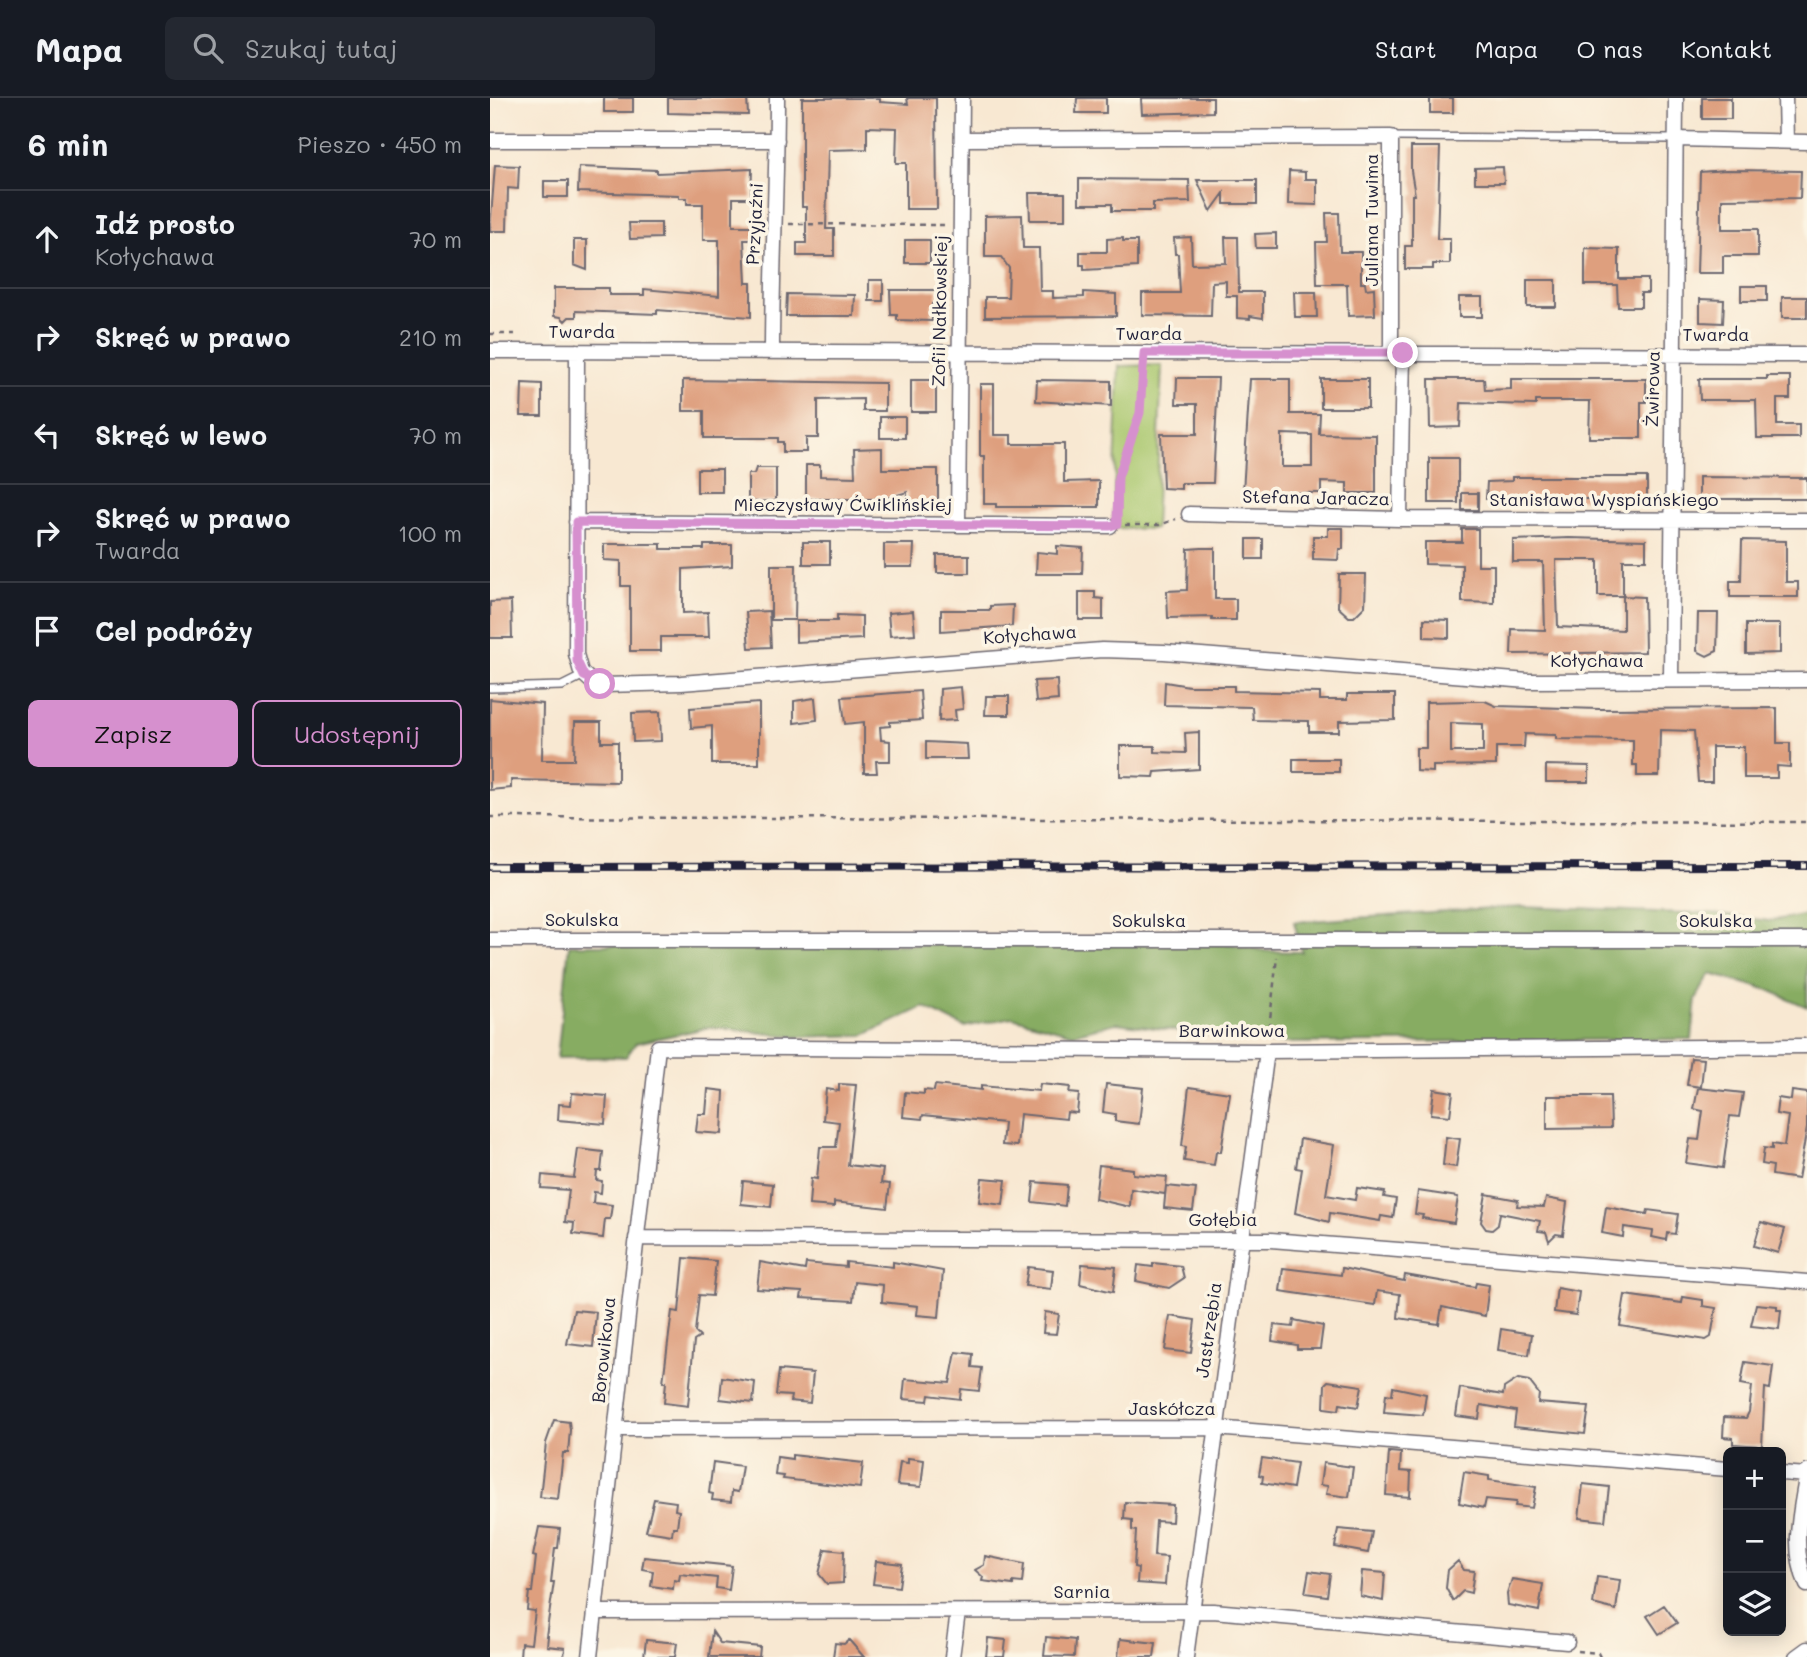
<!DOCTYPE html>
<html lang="pl">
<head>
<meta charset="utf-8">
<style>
  :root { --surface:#171b24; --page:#242831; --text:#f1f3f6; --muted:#9ea1a6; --line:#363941; --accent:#d690ce }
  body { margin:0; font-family:Mali,sans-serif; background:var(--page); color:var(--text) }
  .controls { position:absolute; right:21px; bottom:21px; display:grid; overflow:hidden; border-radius:10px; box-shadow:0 4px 18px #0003 }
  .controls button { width:63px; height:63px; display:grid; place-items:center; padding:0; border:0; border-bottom:2px solid var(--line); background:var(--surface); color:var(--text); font:35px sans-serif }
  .stop { position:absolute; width:21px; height:21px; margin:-16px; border:5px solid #d690ce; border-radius:50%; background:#fff }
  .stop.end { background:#d690ce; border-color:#fff; box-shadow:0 2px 7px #0008 }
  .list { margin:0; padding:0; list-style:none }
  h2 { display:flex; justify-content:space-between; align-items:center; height:91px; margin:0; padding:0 28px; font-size:30px }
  h2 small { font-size:23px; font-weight:400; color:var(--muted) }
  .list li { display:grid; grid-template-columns:46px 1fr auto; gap:21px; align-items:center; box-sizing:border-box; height:98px; padding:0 28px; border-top:2px solid var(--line) }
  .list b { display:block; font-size:26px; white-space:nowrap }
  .list p { margin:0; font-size:23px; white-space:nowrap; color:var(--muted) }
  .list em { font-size:23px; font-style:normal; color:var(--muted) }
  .actions { display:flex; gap:14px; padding:21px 28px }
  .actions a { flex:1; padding:16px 0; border:2px solid var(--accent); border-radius:10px; text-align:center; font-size:24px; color:var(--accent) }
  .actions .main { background:var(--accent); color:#111 }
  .icon { flex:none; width:38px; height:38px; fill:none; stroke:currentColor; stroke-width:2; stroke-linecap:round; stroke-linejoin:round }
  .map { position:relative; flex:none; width:1317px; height:1559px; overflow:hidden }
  header { display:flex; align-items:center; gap:42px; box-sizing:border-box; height:98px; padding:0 35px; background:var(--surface); border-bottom:2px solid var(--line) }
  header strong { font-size:33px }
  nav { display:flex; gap:38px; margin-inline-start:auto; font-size:24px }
  .search { width:490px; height:63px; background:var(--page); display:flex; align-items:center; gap:18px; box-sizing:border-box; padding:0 24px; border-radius:10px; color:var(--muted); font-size:26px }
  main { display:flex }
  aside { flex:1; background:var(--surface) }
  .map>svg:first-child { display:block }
  .green { fill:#aac86f; stroke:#667555; stroke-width:2 }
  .forest { fill:#87ac62; stroke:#54674e; stroke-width:2 }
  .building { fill:#de9f7e; fill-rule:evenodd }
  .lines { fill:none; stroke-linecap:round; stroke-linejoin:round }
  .service-casing { stroke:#6d6770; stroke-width:10 }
  .minor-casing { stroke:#6d6770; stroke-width:17 }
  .path { stroke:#6d6770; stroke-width:2.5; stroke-dasharray:5 5; stroke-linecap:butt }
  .service { stroke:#fff; stroke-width:7 }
  .minor { stroke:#fff; stroke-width:14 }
  .rail-casing { stroke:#22223b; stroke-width:8 }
  .rail { stroke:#fcf5e5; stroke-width:5; stroke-dasharray:16; stroke-linecap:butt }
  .route { stroke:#d690ce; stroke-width:9 }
  .labels { text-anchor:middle; stroke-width:7; stroke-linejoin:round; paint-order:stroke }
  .street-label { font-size:18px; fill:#22223b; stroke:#fcf5e5 }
</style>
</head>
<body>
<header>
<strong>Mapa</strong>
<div class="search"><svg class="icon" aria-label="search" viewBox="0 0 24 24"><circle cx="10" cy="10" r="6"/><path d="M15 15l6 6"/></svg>Szukaj tutaj</div>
<nav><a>Start</a><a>Mapa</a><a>O nas</a><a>Kontakt</a></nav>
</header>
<main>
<aside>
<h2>6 min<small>Pieszo · 450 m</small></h2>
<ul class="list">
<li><svg class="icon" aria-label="ahead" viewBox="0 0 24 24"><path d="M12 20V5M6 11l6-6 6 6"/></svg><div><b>Idź prosto</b><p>Kołychawa</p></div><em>70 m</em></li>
<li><svg class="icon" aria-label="right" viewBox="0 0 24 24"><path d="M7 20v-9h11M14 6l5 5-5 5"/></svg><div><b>Skręć w prawo</b></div><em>210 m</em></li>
<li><svg class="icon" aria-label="left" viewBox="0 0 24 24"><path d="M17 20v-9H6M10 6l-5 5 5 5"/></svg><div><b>Skręć w lewo</b></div><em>70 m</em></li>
<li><svg class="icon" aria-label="right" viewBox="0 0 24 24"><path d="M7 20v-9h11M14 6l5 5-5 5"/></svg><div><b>Skręć w prawo</b><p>Twarda</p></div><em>100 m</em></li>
<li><svg class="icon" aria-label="arrive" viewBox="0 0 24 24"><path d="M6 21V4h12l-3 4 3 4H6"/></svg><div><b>Cel podróży</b></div></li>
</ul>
<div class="actions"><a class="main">Zapisz</a><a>Udostępnij</a></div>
</aside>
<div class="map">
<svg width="1317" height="1559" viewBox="0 0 1317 1559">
  <rect width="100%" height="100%" fill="#fcf5e5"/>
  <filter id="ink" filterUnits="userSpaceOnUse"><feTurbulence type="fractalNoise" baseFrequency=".0143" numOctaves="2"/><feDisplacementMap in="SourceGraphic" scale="14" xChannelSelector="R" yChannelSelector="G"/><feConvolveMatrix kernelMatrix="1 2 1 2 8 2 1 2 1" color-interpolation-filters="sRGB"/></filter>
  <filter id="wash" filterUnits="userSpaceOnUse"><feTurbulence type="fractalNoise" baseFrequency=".00686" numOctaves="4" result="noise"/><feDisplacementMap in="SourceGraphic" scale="28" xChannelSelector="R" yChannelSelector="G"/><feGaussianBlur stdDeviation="1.57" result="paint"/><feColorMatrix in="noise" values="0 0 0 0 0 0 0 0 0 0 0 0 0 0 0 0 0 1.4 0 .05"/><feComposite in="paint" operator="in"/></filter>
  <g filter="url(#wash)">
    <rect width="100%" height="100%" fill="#f8e8d2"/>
    <path class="green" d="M672,267l-7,164 -42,-1 6,-162z"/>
    <path class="forest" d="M1032,809l190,7 58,7 37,-7v93l-38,-17 -59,-16 -14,25 -4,40 -419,4 -157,-20 -43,11 -61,-17 -48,10 -40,-20 -60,28 -67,2 -86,-10 -75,16 -10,14 -69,1 12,-113 661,-1 36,7 36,1 -8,-30z"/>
    <g id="blocks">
      <path class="building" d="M114,0h29v14h-29z
        M178,0h79l1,17 -80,-2z
        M312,0h78v4l28,2 -1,-6h29l1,111h-31v-46h-10l1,-35 -30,-1v22l-39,1 -2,79h8v27h-37v-13h9v-36h-4z
        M587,0h29v15h-30z
        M651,0h72v14l-71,2z
        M940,0h23v15h-23z
        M1212,0h29v21h-29z
        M921,49h29l-3,92h13v25h-17v5h-28v-23h7v-51h3l-4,-24z
        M5,67l24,1 -1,23 -10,-1 -1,43h-17z
        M89,69l78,3v3l95,-4 -1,29h-18v28h27v14h-16l2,43h5v34l-94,-7v4l-81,-3v6h-7l-4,4 -4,-4 -7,-1v-28h55v7h35v-6l75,7v-56h-16v-36h-16v-6h-8v-3l-101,-3z
        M1013,69l1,16h-29v-15z
        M1236,72l75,1 -1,27 -78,1v30h36v27h-35v17h-26l3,-101z
        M799,73l16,1v7h12v26l-29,-1z
        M589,81l110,1 1,22 -37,1v8h-41v-7h-33z
        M707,82h60v24h-33v-11l-13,18z
        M54,83h24v16h-24z
        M539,95h36v27h-35z
        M836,115h13l1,39h21v31h4l1,6 8,-1 1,27 -27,1 -1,-32h-30l-1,-42h11z
        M532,117l1,33h16l1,43h13v7l31,-1v-5l32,2v22l-131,1v-20h23l1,-29 -8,-11h-16v-41z
        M139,125h32v15l-31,1z
        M786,135v15h-20l-1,-14z
        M701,139l1,27 34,-1 -1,-26h13l1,55h24v26l-13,-2v3l-13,-1v-22h-11v-15l-14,1 -1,34 -69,-1v-22h38l-2,-39h-3l-1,-16z
        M633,140v3h14v26l-53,3v-5h-4v-13h27v-13z
        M84,142h13v30l-13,-5z
        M415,142h25v23h-25z
        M1095,150l34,1v30h29v14h-7v14h-23l-1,-22h-32z
        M379,182h14v21h-14z
        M1037,182h29v27h-29z
        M1251,188h26v15h-26z
        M400,192h47v14h-5v17l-35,-1v-5h-6z
        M804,194h22l1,25h-22z
        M297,196l68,1 -1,21h-68z
        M969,199h23v20h-23z
        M1292,199h25v21h-25z
        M1210,201l24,1 -1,23 -23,-1z
        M1277,278h23v23h-13v26h22v13h-42l-1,-38h-56l-1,-21h68z
        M687,280h41l-5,105h-32v6l-18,-1 -2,-54h36v-30h-21z
        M760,281h40v35h30l-1,20 57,1v58h-29v-10l-26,-1v11l-78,-1zM792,336l30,1v32h-30z
        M831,281h47v29h-47z
        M939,281h55l1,11 26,-1v-10h135v23h-5v36h-52l1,-37h-54v4l-75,-2 -1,24 -30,1z
        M193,282l202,3v28h-22v-12l-45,1v38h-12v14h-23v-10h-5v-4h-74v-27h-21z
        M421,282h25v32h-25z
        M547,282l74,1v25l-75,-5z
        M32,285l20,1v32h-21z
        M490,286h14v51h17v9h53v38l35,-1v26h-103v-3h-12v-48h-4z
        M390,319h25v21h-25z
        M392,350v21h56v33h-31v-10l-23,7h-78v-34h14v11l35,1 -1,-28z
        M939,360h29v45h-29z
        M266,370h20v33l-28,1v-28h6z
        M207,371h25v23h-25z
        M1022,379h135v22h-161l1,-17 25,-1z
        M1209,379l108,1v21h-108z
        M972,395h16v17h-16z
        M838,430h15v21h-4l-1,11 -25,-1v-23h15z
        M972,431h16v36h16v38l-32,-1v-37l-37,-1v-22h37z
        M1079,440l77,2v20h-23v36l21,1 1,55 -134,2 1,-25 33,1 -2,-68h-30v-22zM1066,462h42v36h25v34l-65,-3z
        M757,441h16v20h-16z
        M1252,442l44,1v41h12v15h-68v-16h11z
        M313,444h27v22h-27z
        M114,446h57v5h43v-4h28v21l-49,3v44l25,-1 1,25h-48v14h-31v-65h-9v-25l-17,-1z
        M394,446h30l-1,23h-29z
        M567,448l26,2 -1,26h-46l1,-22 20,2z
        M712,450h13v51h21v21h-24v-3l-44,1 -1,-27 20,-1 1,-41z
        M447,457h32v18h-32z
        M281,467h25l-1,55h-24z
        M849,476h27l-1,32 -11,11h-5l-11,-10z
        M589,494h16v6l8,1v21h-24z
        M21,503l1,37h-22v-36z
        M523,507l-1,21 -71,5v-21h49v-4z
        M279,513l2,36 -22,1 -3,-36z
        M423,513l2,23 -25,2 -2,-23z
        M1208,515h20l-1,38 -10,5 -10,-5z
        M347,517l25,1v23l-66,3v-21h41z
        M934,521l25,1v18l-25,-1z
        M1256,526h34v29l-34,1z
        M567,582l1,20 -22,2 -2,-21z
        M675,584l24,4h45v5l86,2v7h27v-6h48v26l-56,1v11h-30v-11l-56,-1 -1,-13 -88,-2z
        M471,589l2,22 -8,1 1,10 -17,1 1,-32z
        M430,593l2,29 -32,2v4l-10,1 1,13 9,1v20h-14l1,12h-13v-51l-19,2 -3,-27z
        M496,598h23v19h-24z
        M325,600l2,22 -23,3v-22z
        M0,601l53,5 -1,56h32l1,-38h26v20h17v40l-107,-2v8l-21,2z
        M981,603h14l11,5 103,3 178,-1v35h13v24l-13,-1v12h-33v-31h-32v35h-14l-4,-51 -34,-1 -1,46h-22v-11h-4v-25l-77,-1v-4l-31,-1 -1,13h-28v18l-63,1v6l-17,-1v-23h10v-46zM961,625l32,1v28h-32z
        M269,605v61h-47v-38l-21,2 -1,-20z
        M170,614l1,29 -28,1 -1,-29z
        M709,634v37l-44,3 -1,5 -34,-1v-30h35v6l31,1 -1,-20z
        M436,644l41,2 1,15h-42z
        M803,661h46v13h-46z
        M1056,667l43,1v16h-43z
        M1201,960l13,1 -3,28 -14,-2z
        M349,986l17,1 -8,80 35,4 -2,14 9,1 -3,24 -53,-6v5l-25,-2 2,-27 6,1 3,-32h16l3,-25 -16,-2 3,-31 13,2z
        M550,986l30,3 -1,6 10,1 -2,19 -10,-1 -1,7 -46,-5 -3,32 -15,-1 2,-22 -81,-8 -1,4 -19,-2 2,-25 19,2v-4l10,1 1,-6 46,5v-4l58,5z
        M616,986l37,4 -4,36 -24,-3v-7l-12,-2z
        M699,989l41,6 -9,59h-5l-2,13 -30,-4 2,-14 -4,-1z
        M1208,990l45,5 -4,24 -9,-1 -7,52 -37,-5 4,-24 9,1 4,-29 -9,-2z
        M218,991l16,2 -2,43 -26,-2 2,-18h8z
        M944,991l19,3 -3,24 -19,-2z
        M1302,993l15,2v35l-9,51 -26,-4 1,-9 -11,-2 2,-16 8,1v-5l12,2 4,-30 -12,-2 2,-16 13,2z
        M82,995l35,3 -2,28 -47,-4 1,-16 12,1z
        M1057,998h63l1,32 -64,1z
        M956,1039l14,2 -4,28 -13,-2z
        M810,1041l34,6 -8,50 29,5 2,-12 28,4 -1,5 12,2 -3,19 -12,-2 -1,5 -50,-8 -1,9 -34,-9 7,-44 -6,-1z
        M88,1051l25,3 -2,19h-4l-1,9 6,1 -1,12 -7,-1 -1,11 19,2 -2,14h-5l-2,19 -30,-4 1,-11 -9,-1 4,-32 -28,-2 1,-13 32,3z
        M609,1067l34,4v5l34,3 -2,17 -34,-5 -1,18 -35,-8z
        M492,1080l24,2 -3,25 -24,-3z
        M253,1083l30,3 -2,23 -30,-3z
        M544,1084l33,3 -2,21 -33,-4z
        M676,1088l30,3 -3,22 -29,-3z
        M928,1093l40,6 -4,26 -32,-5 1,-3 -8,-1z
        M996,1096l32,6 -1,6 27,1 2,-9 21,4 -4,33 -7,-1 -7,7 -3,-9 -8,-1 2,-10 -40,-8 -2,12 -6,5 -6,-1 -5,-7z
        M1116,1109l41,7 1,-4 30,4 -3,20 -8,-1 -1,7 -14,-3 1,-6 -29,-4 -1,10 -21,-4z
        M1271,1124l24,7 -7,24 -24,-7z
        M194,1160l32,3 -4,35 -13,-1 -4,37 5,5 -6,4 -6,65 -24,-3 2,-21h-3l9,-71 7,1z
        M270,1164l45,8 1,-7 40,4v-5l47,5v-5l50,9 -4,46 -22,-2 1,-9 -36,-4 1,-17 -28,-3 -2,19 -52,-3 1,-6 -45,-3z
        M663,1165l28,3 3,12 -15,10 -33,-7 2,-16 15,2z
        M592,1166l34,3 -3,25 -33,-8z
        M538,1169l25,3 -2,19 -26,-3z
        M793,1170l58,7 1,-7 62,13 1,-6 70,12 1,-4 13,2 -4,31 -43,-9 -3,17 -41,-6 2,-24 -23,-3 -2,14 -95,-14z
        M1067,1190l22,4 -3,23 -22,-3z
        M1135,1197l57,8 1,-6 20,3v6l13,2 -5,29 -5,3 -86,-14z
        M1266,1206l21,2v4h4l-2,19 -28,-3z
        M84,1212l22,2 -3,35 -26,-3z
        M555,1214l14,2 -3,20 -13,-1z
        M680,1218l25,4 -4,33 -26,-3z
        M804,1222l29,6 -3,23h-23v-4l-25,-4 2,-16 19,2z
        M1011,1231l31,5 -3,21 -31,-5z
        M466,1254l17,2 -1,13 10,1 -3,23 -18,-2 -1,10 -31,-4 -1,6 -25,-2 2,-20 45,4z
        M1255,1264l28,4 -3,23 -5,-1 -3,58 -29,-2v-6l-10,-1 1,-20 22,1 3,-6 3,-26 -11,-2z
        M289,1272l34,3 -3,30 -20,-2 1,-5 -15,-1z
        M232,1279l33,5 -2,21 -33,-4z
        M1028,1281l11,2 10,13 -1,9 51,4 -4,27 -71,-7 2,-16 -35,-6 -2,14 -23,-3 4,-28 43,7 1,-7z
        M838,1283l34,5 -4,21 -18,-3 -1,6 -15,-2 1,-24z
        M903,1289l33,7 -3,21 -39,-3 2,-18 6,1z
        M64,1322l15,2 1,8 -2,23h-5l-5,46 -18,-2 6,-54z
        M899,1354l12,1 -1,18 11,1 -1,25 -24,-2z
        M302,1357l71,8 -3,25 -77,-9 1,-3 -9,-1 2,-18 15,2z
        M418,1360l16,2 -3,27 -24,-2 3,-23 8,1z
        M772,1360l35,5 -4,25 -31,-5 1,-7 -4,-1z
        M223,1364l29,4 -4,26 -6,-1 -1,11 -19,-2 1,-6 -4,-1z
        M833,1365l30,4 -4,30 -23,-3 2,-8 -8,-1z
        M974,1374l25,4v4l47,7 -4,21 -17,-2 1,-4 -30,-3 -2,9 -25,-5z
        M1093,1386l26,3 -4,34 -26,-3z
        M164,1401l22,3 -1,8 4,1 -2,16h-4l-1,8 -26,-4z
        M635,1404l48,3 -1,17 -16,-1 -2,35 13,1 -2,28 -28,-2 1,-15 -4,-1 2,-36 -4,-1v-10l-8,-1z
        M49,1429l21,2 -2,19h-3l-4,34h3l-8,54h2l-1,10 18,2 -1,9h-44l1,-14 10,1 4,-33 -8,-1 2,-18h3l4,-35 -3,-1z
        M848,1431l34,3 -4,21 -33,-6z
        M335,1451l19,2 -1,32 -16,1 -8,-10z
        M495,1458l39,8 -2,19 -9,-1v3l-31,-4 1,-4 -8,-7 9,-5z
        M154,1459l88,9 -3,24 -13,-2 1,-10 -37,-4 -1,7 -5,-1 -1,9 -22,-3 2,-15 -11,-2z
        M386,1463l26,3 -3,23 -26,-3z
        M968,1463l6,9 10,1 -3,22 -8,-2 -10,10 -7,-13 2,-18z
        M819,1473l21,3 -3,22 -22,-3z
        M872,1473l23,2 -2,28 -23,-5z
        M1107,1479l23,3 -4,30 -23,-6z
        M1022,1481l31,5 -4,27 -31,-6 -1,-11z
        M1174,1507l13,18 -18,11 -12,-18z
        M222,1533l8,12 40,4 -1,10h-50z
        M556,1539l29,3 -1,17 -30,-1z
        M498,1540l18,2 -2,17h-18z
        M630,1541l36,4 -2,14h-36z
        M156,1542l31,3 -2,14h-31z
        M359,1542l15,17h-31l2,-14 9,1z"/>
    </g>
  </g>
  <g filter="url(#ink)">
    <use href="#blocks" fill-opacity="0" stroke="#6d6770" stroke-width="2"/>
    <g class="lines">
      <g class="service-casing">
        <path id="service" d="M901,39l285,2
          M0,590l72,-2 22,-11"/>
      </g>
      <g class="minor-casing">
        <path id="minor" d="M1295,0l1,43
          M473,41l428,-2v215
          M1186,41l131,3
          M0,42h287
          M0,253l1317,4
          M87,253l-1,303 5,18 10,9 13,4 77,-2 421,-33 62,2 364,29 279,-1
          M282,254c0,-85 5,-169 5,-254
          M699,416l211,5 3,-166
          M910,421l407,1
          M86,424l534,4
          M468,427l4,-427
          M1181,582l5,-582
          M0,842h1317
          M146,1140l635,2 536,42
          M125,1331l600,-1 513,41
          M1317,1374c-6,40 -17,75 0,113
          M1291,1375l26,2
          M105,1514l618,-1 354,31
          M100,1559l68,-610 609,4 540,-5
          M462,1559l6,-45
          M696,1559l81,-606
          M1306,1559l11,-8"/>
      </g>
      <path class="path" d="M299,126l158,1
        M0,236h26
        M627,416l1,-37 22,-64 4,-46
        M635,427h34l17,-6
        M0,719l1317,5
        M778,939l9,-80
        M1088,1553l20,2 2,4"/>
      <use href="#service" class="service"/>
      <use href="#minor" class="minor"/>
      <g class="rail-casing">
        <path id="rail" d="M0,769l1317,-1"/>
      </g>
      <use href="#rail" class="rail"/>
    </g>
  </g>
  <g class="lines" filter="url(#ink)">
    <path class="route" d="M110,586l-16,-8 -7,-15 -1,-139 534,4 7,-2 1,-47 22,-64 4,-60h259"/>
  </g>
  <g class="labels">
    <g class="street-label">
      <text transform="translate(882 122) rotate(-90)" y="6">Juliana Tuwima</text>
      <text transform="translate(265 126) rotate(-87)" y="6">Przyjaźni</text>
      <text transform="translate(450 213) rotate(-89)" y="6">Zofii Nałkowskiej</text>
      <text x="92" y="240">Twarda</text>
      <text x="659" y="242">Twarda</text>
      <text x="1226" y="243">Twarda</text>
      <text transform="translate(1163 291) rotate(-89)" y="6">Żwirowa</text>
      <text transform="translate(826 400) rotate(1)" y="6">Stefana Jaracza</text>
      <text x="1114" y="408">Stanisława Wyspiańskiego</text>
      <text x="353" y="413">Mieczysławy Ćwiklińskiej</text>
      <text transform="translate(540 537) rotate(-4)" y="6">Kołychawa</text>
      <text x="1107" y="569">Kołychawa</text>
      <text x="92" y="828">Sokulska</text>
      <text x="659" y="829">Sokulska</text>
      <text x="1226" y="829">Sokulska</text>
      <text x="742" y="939">Barwinkowa</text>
      <text x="733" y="1128">Gołębia</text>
      <text transform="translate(719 1232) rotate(-82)" y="6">Jastrzębia</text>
      <text transform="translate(114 1252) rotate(-84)" y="6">Borowikowa</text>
      <text x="682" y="1317">Jaskółcza</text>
      <text x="592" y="1500">Sarnia</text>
    </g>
  </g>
</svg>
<div class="controls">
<button>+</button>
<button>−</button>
<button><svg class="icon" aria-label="layers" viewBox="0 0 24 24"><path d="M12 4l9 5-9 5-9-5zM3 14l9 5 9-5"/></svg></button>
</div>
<div class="stop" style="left:110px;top:586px"></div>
<div class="stop end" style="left:913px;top:255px"></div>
</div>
</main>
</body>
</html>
